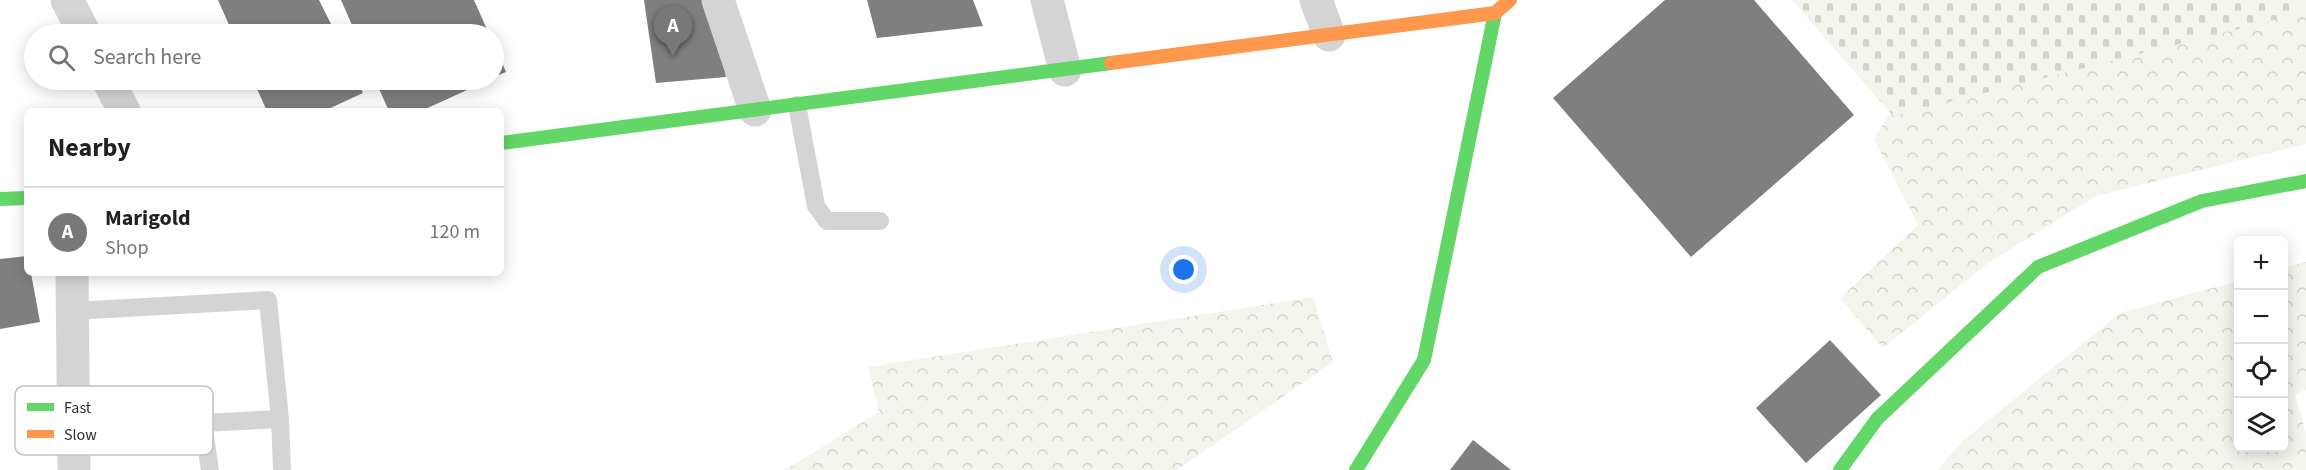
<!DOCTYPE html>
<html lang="en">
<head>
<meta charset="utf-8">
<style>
  :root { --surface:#fff; --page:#f6f6f6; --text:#202124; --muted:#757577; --line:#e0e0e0; --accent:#787878 }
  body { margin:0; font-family:"Source Sans 3",sans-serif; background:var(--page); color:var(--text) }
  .controls { position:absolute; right:18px; bottom:18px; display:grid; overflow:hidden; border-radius:9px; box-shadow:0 3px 15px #0003 }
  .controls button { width:54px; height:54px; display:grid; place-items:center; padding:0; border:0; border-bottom:2px solid var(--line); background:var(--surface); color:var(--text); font:30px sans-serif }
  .you { position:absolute; left:1184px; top:270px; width:21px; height:21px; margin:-15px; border:4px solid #fff; border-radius:50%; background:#1a73e8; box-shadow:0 0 0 9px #1a73e833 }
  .badge { display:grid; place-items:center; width:39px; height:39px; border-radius:50%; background:var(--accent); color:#fff; font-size:20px; font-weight:700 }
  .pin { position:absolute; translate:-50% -50px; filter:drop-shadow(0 2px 3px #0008) }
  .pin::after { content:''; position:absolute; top:32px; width:21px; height:18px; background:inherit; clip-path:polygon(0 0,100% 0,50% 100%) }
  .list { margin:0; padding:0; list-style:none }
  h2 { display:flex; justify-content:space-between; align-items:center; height:78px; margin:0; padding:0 24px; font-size:26px }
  h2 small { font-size:20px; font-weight:400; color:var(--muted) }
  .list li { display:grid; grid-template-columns:39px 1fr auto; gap:18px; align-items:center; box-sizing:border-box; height:90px; padding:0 24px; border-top:2px solid var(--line) }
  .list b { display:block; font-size:22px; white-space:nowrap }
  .list p { margin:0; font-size:20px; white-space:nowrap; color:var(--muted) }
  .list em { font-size:20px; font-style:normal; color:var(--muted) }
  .icon { flex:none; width:33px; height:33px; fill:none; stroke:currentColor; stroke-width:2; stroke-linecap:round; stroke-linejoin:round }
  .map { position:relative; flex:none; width:2306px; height:470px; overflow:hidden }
  .search { position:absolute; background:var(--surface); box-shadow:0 3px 15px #0003; left:24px; top:24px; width:480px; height:66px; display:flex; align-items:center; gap:15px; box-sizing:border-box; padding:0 21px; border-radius:33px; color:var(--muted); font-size:22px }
  .panel { position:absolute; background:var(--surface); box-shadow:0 3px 15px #0003; left:24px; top:108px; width:480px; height:168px; border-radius:9px }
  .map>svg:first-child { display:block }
  .forest { fill:url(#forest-crowns) }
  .cemetery { fill:url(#cemetery-stones) }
  .building { fill:#7f7f7f }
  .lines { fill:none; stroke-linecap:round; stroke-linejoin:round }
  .lane { stroke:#d4d4d4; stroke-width:18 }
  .street { stroke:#d4d4d4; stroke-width:33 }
  .fast { stroke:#63d668; stroke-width:14 }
  .slow { stroke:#ff974d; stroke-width:14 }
  .key { fill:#fff; stroke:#c1c1c1; stroke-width:1.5 }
  .key-label { font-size:16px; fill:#303030 }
</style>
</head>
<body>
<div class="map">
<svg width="2306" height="470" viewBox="0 0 2306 470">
  <defs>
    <pattern id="forest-crowns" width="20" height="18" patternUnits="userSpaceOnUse" patternTransform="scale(1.5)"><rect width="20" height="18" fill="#f3f5ed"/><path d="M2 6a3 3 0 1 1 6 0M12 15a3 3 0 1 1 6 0" fill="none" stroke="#d1d2cc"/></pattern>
    <pattern id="cemetery-stones" width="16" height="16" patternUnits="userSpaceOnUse" patternTransform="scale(1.5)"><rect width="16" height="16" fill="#f3f5ed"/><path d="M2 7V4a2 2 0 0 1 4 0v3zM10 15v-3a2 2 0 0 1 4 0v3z" fill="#d1d2cc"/></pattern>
  </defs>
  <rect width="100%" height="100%" fill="#fff"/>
  <path class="forest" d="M2306,0v144l-210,52 -108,67 -105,85 -43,-50 78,-73 -44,-86 24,-38z
    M2306,262v128l-11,4 11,39v37h-369l27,-30 156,-127 118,-32v167h46v-180z
    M1313,297l20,65 -156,108h-392l94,-58 -11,-45z"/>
  <path class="cemetery" d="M1792,0h514v12l-413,104z"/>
  <path class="building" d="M218,0h101l17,34h-103z
    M341,0h133l15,34h-133z
    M644,0h70l12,77 -70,6z
    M867,0h106l10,26 -106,12z
    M1665,0h89l100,115 -163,142 -138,-159z
    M494,44l12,28 -12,5z
    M253,80h104l6,13 -39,18h-57z
    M375,80h114l-68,31h-32z
    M27,256v17h4l9,49 -40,7v-70z
    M1830,340l51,55 -75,68 -50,-55z
    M1473,440l38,30h-61z"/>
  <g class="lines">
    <path class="lane" d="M797,105l19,101 11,15h53
      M73,311l195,-11 12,119 2,51
      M210,470l-7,-47 77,-4"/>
    <path class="street" d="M67,0l18,34
      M718,0l37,110
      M1047,0l18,70
      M1316,0l13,35
      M108,80l16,31
      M72,273l2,197"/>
    <path class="fast" d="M501,143l610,-80
      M0,199l27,-1
      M1356,470l68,-110 71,-347
      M1840,470l37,-51 161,-152 164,-66 104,-20"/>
    <path class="slow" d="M1111,63l384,-50 15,-13"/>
  </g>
  <rect x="15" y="386" width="198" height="69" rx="9" class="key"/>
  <rect x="27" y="403" width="27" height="8" fill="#63d668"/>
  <rect x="27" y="430" width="27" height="8" fill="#ff974d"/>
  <g class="key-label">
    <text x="64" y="413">Fast</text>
    <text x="64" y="440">Slow</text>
  </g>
</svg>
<div class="controls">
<button>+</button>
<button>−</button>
<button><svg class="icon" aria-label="locate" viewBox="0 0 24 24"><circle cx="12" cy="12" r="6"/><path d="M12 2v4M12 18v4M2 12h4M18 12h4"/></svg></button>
<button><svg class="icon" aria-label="layers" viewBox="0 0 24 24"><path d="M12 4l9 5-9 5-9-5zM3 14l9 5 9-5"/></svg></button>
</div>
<div class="you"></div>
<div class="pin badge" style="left:673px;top:56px">A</div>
<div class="search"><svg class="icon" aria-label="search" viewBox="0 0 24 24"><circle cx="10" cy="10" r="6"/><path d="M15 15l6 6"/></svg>Search here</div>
<section class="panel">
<h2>Nearby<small></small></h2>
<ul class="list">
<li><span class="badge">A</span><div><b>Marigold</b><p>Shop</p></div><em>120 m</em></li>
</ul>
</section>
</div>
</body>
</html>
